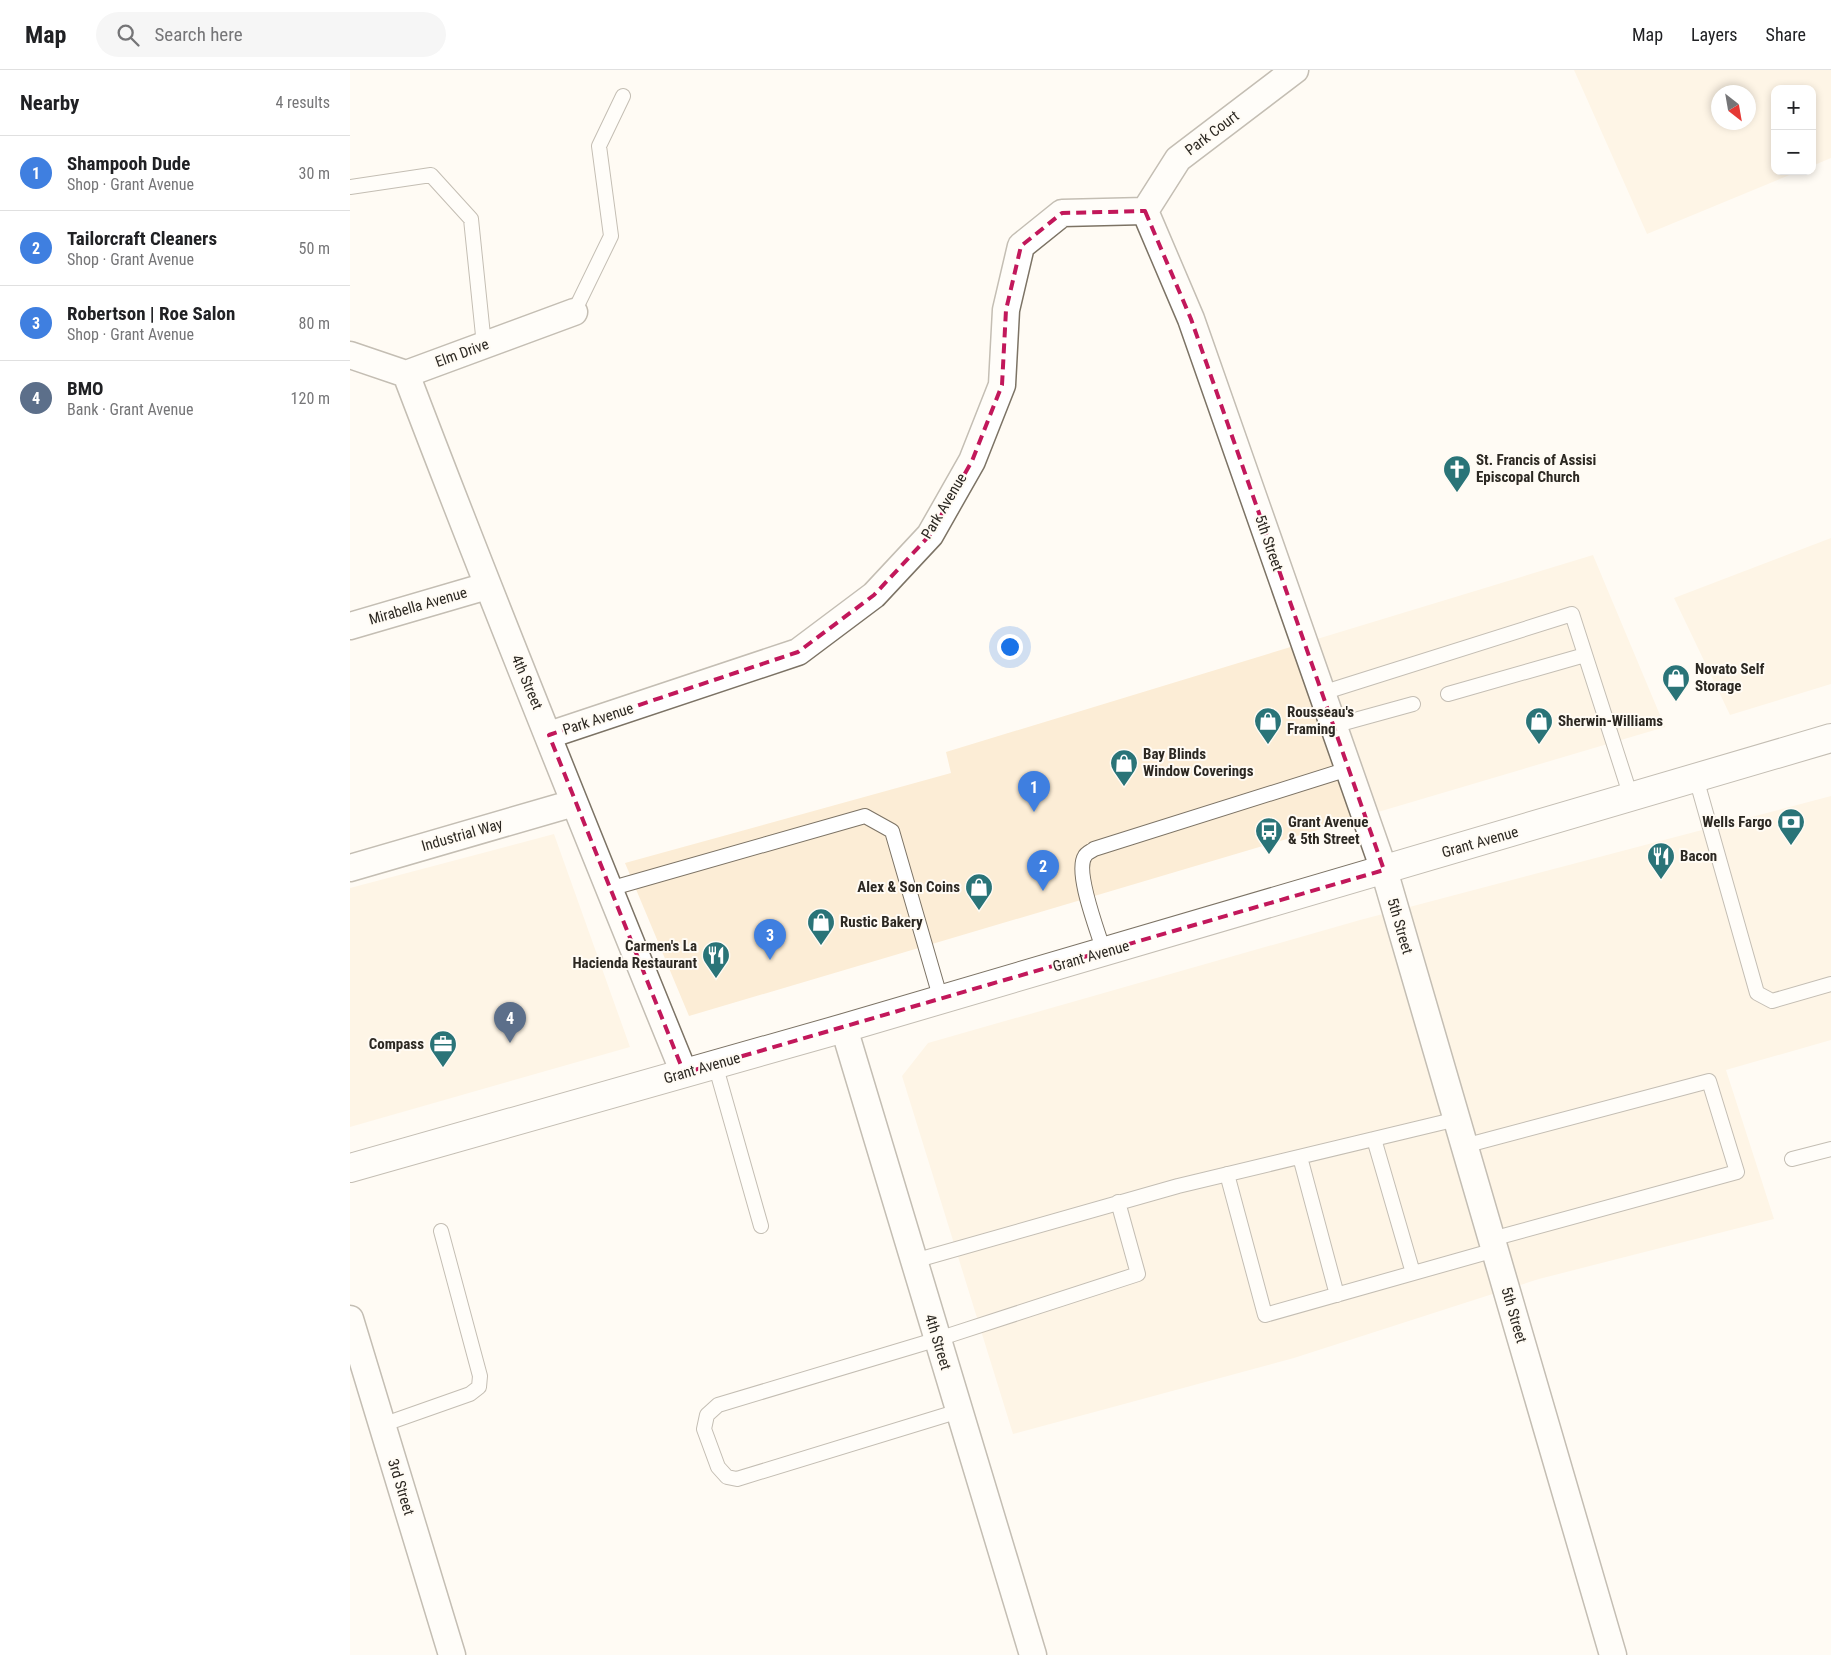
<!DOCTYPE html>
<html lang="en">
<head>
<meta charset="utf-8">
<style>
  :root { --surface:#fff; --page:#f6f6f6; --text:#202124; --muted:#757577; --line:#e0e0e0; --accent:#d93025 }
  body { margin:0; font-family:"Roboto Condensed",sans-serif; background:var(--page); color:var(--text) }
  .controls { position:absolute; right:15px; top:15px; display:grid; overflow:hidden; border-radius:10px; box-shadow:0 2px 8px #0003 }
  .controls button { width:45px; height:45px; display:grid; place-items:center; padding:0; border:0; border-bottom:1px solid var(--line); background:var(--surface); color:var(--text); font:25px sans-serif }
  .compass { position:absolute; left:1361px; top:15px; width:45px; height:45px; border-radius:50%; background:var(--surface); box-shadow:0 2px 8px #0003; rotate:149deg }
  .you { position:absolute; left:659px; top:576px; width:18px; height:18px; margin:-12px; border:4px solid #fff; border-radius:50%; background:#1a73e8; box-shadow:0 0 0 8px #1a73e833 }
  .badge { display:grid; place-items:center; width:32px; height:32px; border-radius:50%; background:var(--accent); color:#fff; font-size:16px; font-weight:700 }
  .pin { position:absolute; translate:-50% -41px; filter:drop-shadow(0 1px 2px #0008) }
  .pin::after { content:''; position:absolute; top:26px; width:18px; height:15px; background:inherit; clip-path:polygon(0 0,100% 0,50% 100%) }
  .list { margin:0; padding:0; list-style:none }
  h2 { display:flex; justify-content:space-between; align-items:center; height:65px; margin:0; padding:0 20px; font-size:21px }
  h2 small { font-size:16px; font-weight:400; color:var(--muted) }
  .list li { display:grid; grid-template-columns:32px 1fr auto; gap:15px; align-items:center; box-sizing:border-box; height:75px; padding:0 20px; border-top:1px solid var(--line) }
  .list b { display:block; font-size:19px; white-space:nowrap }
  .list p { margin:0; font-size:16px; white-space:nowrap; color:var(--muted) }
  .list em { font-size:16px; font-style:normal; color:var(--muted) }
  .icon { flex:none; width:28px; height:28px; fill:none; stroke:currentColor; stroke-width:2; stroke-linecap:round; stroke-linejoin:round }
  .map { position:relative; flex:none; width:1481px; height:1585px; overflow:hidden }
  header { display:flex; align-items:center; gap:30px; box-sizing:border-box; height:70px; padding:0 25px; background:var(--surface); border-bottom:1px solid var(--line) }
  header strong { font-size:24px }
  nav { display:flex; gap:28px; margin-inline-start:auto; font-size:18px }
  .search { width:350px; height:45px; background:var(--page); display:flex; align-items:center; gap:12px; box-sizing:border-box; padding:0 18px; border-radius:28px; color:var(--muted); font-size:19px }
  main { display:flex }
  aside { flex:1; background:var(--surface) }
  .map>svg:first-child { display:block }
  .built { fill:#fcedd6; fill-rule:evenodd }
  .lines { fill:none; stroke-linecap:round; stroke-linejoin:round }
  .service-casing { stroke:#7c7365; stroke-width:16 }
  .minor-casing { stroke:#7c7365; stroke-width:29 }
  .tertiary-casing { stroke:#7c7365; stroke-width:30 }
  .service { stroke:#fff; stroke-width:14 }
  .minor { stroke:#fff; stroke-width:26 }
  .tertiary { stroke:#fff; stroke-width:28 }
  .marked { fill:none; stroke:#c2185b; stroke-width:4; stroke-dasharray:10 6; stroke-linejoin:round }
  .labels { text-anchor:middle; stroke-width:4; stroke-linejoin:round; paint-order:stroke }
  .street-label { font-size:15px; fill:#2c2822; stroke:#fffbf4 }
  .poi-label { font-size:15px; font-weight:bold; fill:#2c2822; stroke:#fffbf4; text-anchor:start }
</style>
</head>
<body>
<header>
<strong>Map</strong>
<div class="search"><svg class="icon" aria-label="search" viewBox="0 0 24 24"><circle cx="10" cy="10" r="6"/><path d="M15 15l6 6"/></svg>Search here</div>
<nav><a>Map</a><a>Layers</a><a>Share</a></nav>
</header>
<main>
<aside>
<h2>Nearby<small>4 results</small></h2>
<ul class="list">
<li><span class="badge" style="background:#3f7fe0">1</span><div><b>Shampooh Dude</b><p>Shop · Grant Avenue</p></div><em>30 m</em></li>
<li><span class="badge" style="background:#3f7fe0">2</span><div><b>Tailorcraft Cleaners</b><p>Shop · Grant Avenue</p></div><em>50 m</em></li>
<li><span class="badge" style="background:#3f7fe0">3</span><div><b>Robertson | Roe Salon</b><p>Shop · Grant Avenue</p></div><em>80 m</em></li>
<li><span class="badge" style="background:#5c6f8a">4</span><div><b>BMO</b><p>Bank · Grant Avenue</p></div><em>120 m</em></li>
</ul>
</aside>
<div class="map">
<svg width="1481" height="1585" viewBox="0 0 1481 1585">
  <rect width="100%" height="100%" fill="#fffbf4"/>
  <path class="built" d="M1224,0h257v88l-19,8v-77h-37v82h24l-152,63zM1398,22v30h-30v-30z
    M1481,468v146l-101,31 -56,-117z
    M1243,485l72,172 -976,289 -64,-153 326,-90 -5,-21z
    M1481,726v244l-105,30 48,149 -235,60 -245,79 -281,76 -111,-358 26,-33 432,-123z
    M204,764l76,213 -280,80v-239z"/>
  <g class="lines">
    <g class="service-casing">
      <path id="service" d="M0,117l81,-12 40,44 13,126
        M224,242l37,-76 -12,-90 24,-50
        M972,623l250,-79 59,183
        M1098,624l137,-39
        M983,656l80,-22
        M1346,708l61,215 15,8 59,-17
        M259,819l256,-73 27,15 49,169
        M754,882c-5,-18 -30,-80 -19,-96 1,-3 7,-5 9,-7l254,-80
        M365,994l46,162
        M1024,1069l39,134
        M1114,1076l245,-65 28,91 -245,67
        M950,1087l37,138
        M1442,1089l39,-10
        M877,1104l38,141 230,-65
        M564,1191l264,-75 279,-67
        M609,1341l-222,68 -10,-2 -9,-10 -14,-38 3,-14 11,-10 220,-66 200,-65 -20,-72
        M32,1355l88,-31 9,-7 1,-11 -39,-145"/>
    </g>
    <g class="minor-casing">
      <path id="minor" d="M795,141l46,108 193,551 229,785
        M795,141l33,-52 117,-89
        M0,285l56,19 168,-62
        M56,304c89,234 183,466 278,699
        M0,556l137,-40
        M199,665l249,-83 76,-57 56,-60 42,-74 30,-76 4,-75 15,-64 41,-33 83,-2
        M0,798l224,-65
        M494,958l189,627
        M0,1249l102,336"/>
    </g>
    <g class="tertiary-casing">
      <path id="tertiary" d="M0,1098l494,-140 987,-290"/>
    </g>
    <use href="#service" class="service"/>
    <use href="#minor" class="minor"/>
    <use href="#tertiary" class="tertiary"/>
  </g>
  <path d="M0 0H1481V1585H0ZM795,141l46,108 193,551 -700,203 -135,-338 249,-83 76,-57 56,-60 42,-74 30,-76 4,-75 15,-64 41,-33z" fill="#fffbf4" fill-opacity=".55" fill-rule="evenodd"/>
  <path class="marked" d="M795,141l46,108 193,551 -700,203 -135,-338 249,-83 76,-57 56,-60 42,-74 30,-76 4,-75 15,-64 41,-33z"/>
  <defs>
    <g id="church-pin" transform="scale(1.4375)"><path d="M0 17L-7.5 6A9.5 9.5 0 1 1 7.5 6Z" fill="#2a7478" stroke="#fffbf4"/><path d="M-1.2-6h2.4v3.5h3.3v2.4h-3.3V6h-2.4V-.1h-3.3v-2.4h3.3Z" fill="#fff"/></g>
    <g id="shop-pin" transform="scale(1.4375)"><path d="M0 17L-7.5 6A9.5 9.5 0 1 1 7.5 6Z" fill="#2a7478" stroke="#fffbf4"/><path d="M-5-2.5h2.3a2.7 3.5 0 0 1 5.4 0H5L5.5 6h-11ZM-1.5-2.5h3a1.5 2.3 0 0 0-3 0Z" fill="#fff"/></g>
    <g id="bank-pin" transform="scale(1.4375)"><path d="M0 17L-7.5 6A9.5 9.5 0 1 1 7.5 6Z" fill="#2a7478" stroke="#fffbf4"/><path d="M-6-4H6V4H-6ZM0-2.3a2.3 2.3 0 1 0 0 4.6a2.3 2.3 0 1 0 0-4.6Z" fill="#fff"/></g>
    <g id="bus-pin" transform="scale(1.4375)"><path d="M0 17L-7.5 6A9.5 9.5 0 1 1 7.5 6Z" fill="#2a7478" stroke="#fffbf4"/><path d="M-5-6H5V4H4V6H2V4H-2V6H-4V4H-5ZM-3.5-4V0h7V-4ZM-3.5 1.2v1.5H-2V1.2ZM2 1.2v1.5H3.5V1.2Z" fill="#fff"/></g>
    <g id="restaurant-pin" transform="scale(1.4375)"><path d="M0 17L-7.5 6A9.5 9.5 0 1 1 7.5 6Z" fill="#2a7478" stroke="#fffbf4"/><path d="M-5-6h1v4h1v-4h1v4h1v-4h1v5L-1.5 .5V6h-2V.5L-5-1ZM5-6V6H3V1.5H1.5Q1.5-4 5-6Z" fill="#fff"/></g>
    <g id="office-pin" transform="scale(1.4375)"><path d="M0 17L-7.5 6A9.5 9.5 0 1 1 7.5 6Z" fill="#2a7478" stroke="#fffbf4"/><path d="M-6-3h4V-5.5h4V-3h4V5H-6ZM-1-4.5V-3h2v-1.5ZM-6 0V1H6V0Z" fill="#fff"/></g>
  </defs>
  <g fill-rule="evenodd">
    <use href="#church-pin" x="1107" y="399"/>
    <use href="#shop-pin" x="1326" y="608"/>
    <use href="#shop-pin" x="918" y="651"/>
    <use href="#shop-pin" x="1189" y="651"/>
    <use href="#shop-pin" x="774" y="693"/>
    <use href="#bank-pin" x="1441" y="752"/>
    <use href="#bus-pin" x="919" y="761"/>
    <use href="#restaurant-pin" x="1311" y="786"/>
    <use href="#shop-pin" x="629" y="817"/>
    <use href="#shop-pin" x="471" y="852"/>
    <use href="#restaurant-pin" x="366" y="885"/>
    <use href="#office-pin" x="93" y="974"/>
  </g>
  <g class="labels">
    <g class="street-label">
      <text transform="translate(862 63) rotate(-37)" y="5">Park Court</text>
      <text transform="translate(112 283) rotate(-20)" y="5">Elm Drive</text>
      <text transform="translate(594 436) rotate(-59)" y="5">Park Avenue</text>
      <text transform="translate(919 473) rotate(71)" y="5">5th Street</text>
      <text transform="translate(68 536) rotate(-16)" y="5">Mirabella Avenue</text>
      <text transform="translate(177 612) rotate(67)" y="5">4th Street</text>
      <text transform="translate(248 649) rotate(-18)" y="5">Park Avenue</text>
      <text transform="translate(112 765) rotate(-16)" y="5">Industrial Way</text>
      <text transform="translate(1130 772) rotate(-16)" y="5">Grant Avenue</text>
      <text transform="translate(1050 856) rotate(74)" y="5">5th Street</text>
      <text transform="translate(741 886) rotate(-16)" y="5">Grant Avenue</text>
      <text transform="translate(352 998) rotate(-16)" y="5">Grant Avenue</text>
      <text transform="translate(1164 1245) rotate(74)" y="5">5th Street</text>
      <text transform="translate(588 1272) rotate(73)" y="5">4th Street</text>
      <text transform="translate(51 1417) rotate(73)" y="5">3rd Street</text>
    </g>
    <g class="poi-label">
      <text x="1126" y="395">St. Francis of Assisi<tspan x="1126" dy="17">Episcopal Church</tspan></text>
      <text x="1345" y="604">Novato Self<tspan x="1345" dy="17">Storage</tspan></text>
      <text x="937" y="647">Rousseau's<tspan x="937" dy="17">Framing</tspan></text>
      <text x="1208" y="656">Sherwin-Williams</text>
      <text x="793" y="689">Bay Blinds<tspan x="793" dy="17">Window Coverings</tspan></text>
      <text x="938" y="757">Grant Avenue<tspan x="938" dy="17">&amp; 5th Street</tspan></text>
      <text x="1422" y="757" text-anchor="end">Wells Fargo</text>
      <text x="1330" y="791">Bacon</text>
      <text x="610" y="822" text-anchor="end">Alex &amp; Son Coins</text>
      <text x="490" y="857">Rustic Bakery</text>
      <text x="347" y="881" text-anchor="end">Carmen's La<tspan x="347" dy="17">Hacienda Restaurant</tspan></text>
      <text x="74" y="979" text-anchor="end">Compass</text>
    </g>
  </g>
</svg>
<div class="controls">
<button>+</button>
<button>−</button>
</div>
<svg class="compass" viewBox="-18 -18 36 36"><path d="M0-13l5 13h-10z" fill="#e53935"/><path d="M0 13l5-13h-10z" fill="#757577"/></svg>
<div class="you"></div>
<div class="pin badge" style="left:684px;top:742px;background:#3f7fe0">1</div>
<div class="pin badge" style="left:693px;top:821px;background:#3f7fe0">2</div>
<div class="pin badge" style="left:420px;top:890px;background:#3f7fe0">3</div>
<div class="pin badge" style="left:160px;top:973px;background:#5c6f8a">4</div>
</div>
</main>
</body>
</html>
